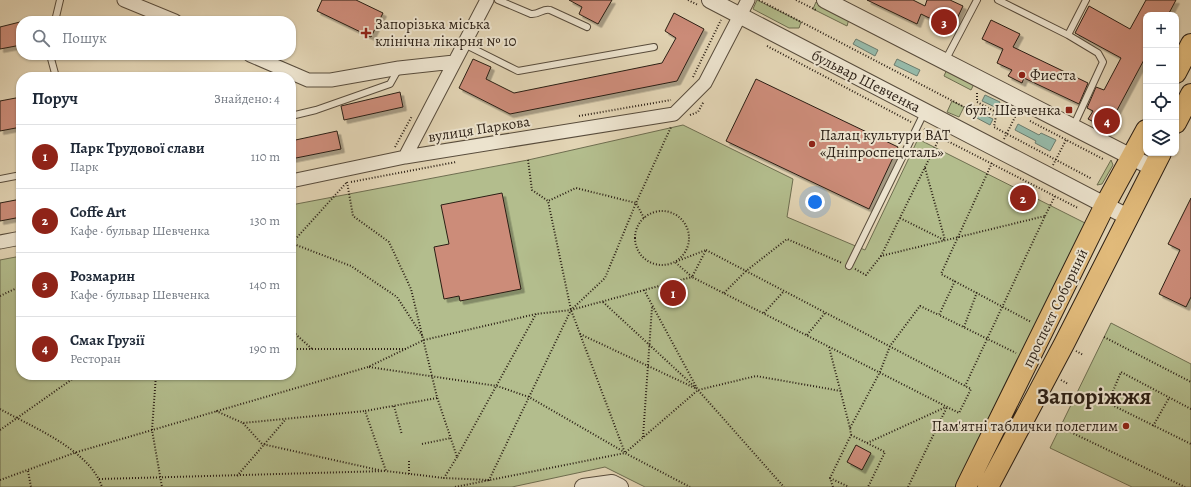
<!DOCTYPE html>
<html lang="uk">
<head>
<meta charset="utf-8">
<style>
  :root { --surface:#fff; --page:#f2f2f3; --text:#1f2937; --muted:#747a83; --line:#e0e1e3; --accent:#8f2418 }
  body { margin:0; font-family:Alegreya,serif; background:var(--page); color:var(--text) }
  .controls { position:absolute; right:12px; top:12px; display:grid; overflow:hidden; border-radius:8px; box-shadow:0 1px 3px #0004 }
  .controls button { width:36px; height:36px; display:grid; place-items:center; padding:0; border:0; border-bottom:1px solid var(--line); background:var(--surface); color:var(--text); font:20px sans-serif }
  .you { position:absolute; left:815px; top:202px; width:14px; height:14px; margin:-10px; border:3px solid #fff; border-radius:50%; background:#1a73e8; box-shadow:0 0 0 6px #1a73e833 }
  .badge { display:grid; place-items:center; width:26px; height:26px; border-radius:50%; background:var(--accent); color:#fff; font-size:13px; font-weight:700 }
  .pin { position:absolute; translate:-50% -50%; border:2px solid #fff; box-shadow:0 1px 4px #0006 }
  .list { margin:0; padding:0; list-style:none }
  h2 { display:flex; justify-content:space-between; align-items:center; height:52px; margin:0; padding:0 16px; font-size:17px }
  h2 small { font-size:13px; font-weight:400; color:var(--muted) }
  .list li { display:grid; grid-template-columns:26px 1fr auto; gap:12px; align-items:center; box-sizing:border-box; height:64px; padding:0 16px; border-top:1px solid var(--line) }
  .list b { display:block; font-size:15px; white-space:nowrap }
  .list p { margin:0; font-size:13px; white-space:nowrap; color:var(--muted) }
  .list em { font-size:13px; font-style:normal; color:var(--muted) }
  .icon { flex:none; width:22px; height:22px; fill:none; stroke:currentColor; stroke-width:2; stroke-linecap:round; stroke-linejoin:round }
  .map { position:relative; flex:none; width:1191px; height:487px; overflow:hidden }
  .search { position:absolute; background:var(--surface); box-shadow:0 1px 3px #0004; left:16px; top:16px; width:280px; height:44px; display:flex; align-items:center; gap:10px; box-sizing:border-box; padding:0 14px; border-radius:16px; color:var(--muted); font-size:15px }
  .panel { position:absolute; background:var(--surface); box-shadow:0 1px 3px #0004; left:16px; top:72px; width:280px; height:308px; border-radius:16px }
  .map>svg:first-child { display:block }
  .green { fill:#b3bd8d; stroke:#6e6e50 }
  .water { fill:#96b9a8; stroke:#6b7b6d }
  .building { fill:#cc8c79; stroke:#2a1e14; filter:url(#shadow) }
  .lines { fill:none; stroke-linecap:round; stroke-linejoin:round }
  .service-casing { stroke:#584c3c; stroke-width:8 }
  .minor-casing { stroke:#584c3c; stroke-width:15 }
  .tertiary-casing { stroke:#584c3c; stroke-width:18 }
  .primary-casing { stroke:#2a1e14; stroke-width:22 }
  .path { stroke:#2a1e14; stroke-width:2; stroke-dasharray:1 2; stroke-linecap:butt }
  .service { stroke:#ece3ce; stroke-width:6 }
  .minor { stroke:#ece3ce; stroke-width:13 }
  .tertiary { stroke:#ece3ce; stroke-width:16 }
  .primary { stroke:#e1ba7a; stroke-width:20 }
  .poi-dot { fill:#8f2418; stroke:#ece3ce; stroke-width:1.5 }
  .labels { text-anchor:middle; stroke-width:4; stroke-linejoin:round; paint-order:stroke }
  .poi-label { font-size:15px; fill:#2a1e14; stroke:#ece3ce; text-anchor:start }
  .street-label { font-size:15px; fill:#2a1e14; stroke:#ece3ce }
  .town-label { font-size:23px; font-weight:bold; fill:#2a1e14; stroke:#ece3ce }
</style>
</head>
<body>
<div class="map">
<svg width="1191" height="487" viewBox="0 0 1191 487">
  <defs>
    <filter id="shadow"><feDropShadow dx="3.5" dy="3.5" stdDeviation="0" flood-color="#0004"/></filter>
  </defs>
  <rect width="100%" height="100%" fill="#e2d4b4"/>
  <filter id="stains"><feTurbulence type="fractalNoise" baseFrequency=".005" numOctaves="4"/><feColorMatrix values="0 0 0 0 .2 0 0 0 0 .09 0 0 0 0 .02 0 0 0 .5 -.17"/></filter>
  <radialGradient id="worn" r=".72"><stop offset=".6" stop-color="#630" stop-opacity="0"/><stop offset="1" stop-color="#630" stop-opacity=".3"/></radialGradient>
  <path class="green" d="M757,0l44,22 -2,6h-10l-36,-19z
    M816,2l33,17 -2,7 -34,-17z
    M947,69l28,13 -4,8 -27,-14z
    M952,101l12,6 -5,10 -12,-5z
    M683,125l110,54 -6,38 78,33 53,-111 171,86 -64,133 -69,129h-311l-40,-20 -93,20h-512v-227l21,-4v119h270v-170l237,-45z
    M1111,160l2,5 -11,19 -5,1z
    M1111,323l80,41v123h-59l-82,-39z"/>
  <path class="water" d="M856,39l22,11 -3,6 -22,-12z
    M897,59l23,11 -3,6 -23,-11z
    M985,95l15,7 -3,6 -15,-7z
    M978,112l15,7 -3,6 -15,-8z
    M1018,124l21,11 2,-2 15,7 -6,11 -15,-8 1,-2 -21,-11z"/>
  <path class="building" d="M322,0h34l27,13 -12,24 -54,-26z
    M569,0h43l-14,24 -19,-10 3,-7z
    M867,0h46l12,6 2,-6h23l13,6 -11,23 -31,-15 -4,10z
    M1146,0h30l-8,15h-22v41l-39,73 -19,-10 5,-8 -6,-3 9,-21 8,3 17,-32 -46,-25 14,-27 41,23z
    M674,13l30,16 -27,52 -167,33 -51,-26 14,-29 18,8 -5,12 28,14 148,-30 14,-25 -11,-7z
    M991,20l29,14 -7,13 75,36 -9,21 -55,-26 -2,5 -14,-7 4,-6 -15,-7 6,-14 -21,-10z
    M20,22l1,23 -21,4v-22z
    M756,79l142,68 -29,62 -143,-68z
    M400,92l3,15 -59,13 -3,-14z
    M21,97v30l-21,4v-30z
    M337,131l4,18 -50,10v-18z
    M502,193l19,96 -61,12 -1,-5 -15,3 -10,-52 15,-3 -8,-39z
    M1191,198v99l-5,10 -27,-13 21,-44 -12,-6z
    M21,199v18l-21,4v-18z
    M856,445l15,8 -9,17 -15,-8z"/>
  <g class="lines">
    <g class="service-casing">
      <path id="service" d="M498,0l33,14c8,1 12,-6 19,-4l37,17
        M998,0l70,35
        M55,21l5,-21
        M464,44l54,27 136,-24
        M50,55l6,22
        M945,61l32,-61
        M291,116l25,-6 74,-26 9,-16
        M1073,127l30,-65 -5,-9 -30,-18 18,-35
        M0,179l21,-4
        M849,266l75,-153"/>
    </g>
    <g class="minor-casing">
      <path id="minor" d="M124,0l51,21
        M250,55l58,25h23l68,-12 55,-6
        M405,157l82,-157
        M291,181l114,-24 269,-43 31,-31 43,-83
        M0,242l21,-4"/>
    </g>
    <g class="tertiary-casing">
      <path id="tertiary" d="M710,0l418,217
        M825,0l328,168
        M583,487l29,-4 8,4"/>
    </g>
    <g class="primary-casing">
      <path id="primary" d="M1176,73l15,-29
        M1176,123l15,-29
        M966,487l139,-282 41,-75
        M988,487l76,-143 97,-191"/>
    </g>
    <path class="path" d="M688,0l10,5
      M759,0l211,110 5,-4 21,10 -2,11 98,52
      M796,0l20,10
      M767,46l144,76
      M693,77l28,-57
      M977,93v9l21,11 7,-5 2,1
      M690,115l8,-3 6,-11
      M579,116l92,-16
      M1030,121l73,38
      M924,129l154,79
      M940,137l-59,119 164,-40 -80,170
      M1004,139l13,-26
      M395,147l17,-31
      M528,160l4,30 16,11 23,109 54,143 73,-63 58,-14 85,15
      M992,163l-51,111 90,48
      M1053,165l13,-25
      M925,168l20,72
      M347,182l6,34 36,26 22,47 26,108 20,60 79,-143
      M351,182l105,-20
      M635 238a27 27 0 1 1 54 0a27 27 0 1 1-54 0Z
      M1045,216l10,-20
      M644,218l-8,-15 35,-76
      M900,218l44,22
      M291,243l60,23 46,31 26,40
      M291,244l56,-62
      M706,250l265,139 -12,24 -267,-136z
      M855,269l11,6 15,-19
      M692,277l-17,-15 31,-12
      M955,281l-16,34 77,38
      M644,290l54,100 86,97
      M724,293l22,-22 41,-32 55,24
      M0,296l21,-10
      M603,302l93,86
      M764,313l20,-22
      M964,327l13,-35
      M291,330l21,19
      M580,334l117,55
      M807,335l18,-22
      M1104,337l87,45
      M829,347l21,81 30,-56 10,-26 30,-40 19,9
      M291,349h115
      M1076,351l7,4
      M369,367l128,19 32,11 95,55
      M156,375l-4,55 10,57
      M1061,380l7,4
      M437,398l-72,13 21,60 58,7
      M394,406l8,29
      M0,409c32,18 90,41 102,78
      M1191,409l-70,-37 -13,31 83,41
      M216,411l27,12 122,-12
      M243,423l19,21 121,27
      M1153,426l16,-28
      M1060,427l125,60
      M0,430l78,-55
      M851,435l34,17 -17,35
      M643,437l9,-130
      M867,443l79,-36
      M422,444l29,-6
      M457,457l-13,21 45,2 82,-170 34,-32 31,-75 -60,-15 -28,13
      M28,471l3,16
      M409,474v-14
      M237,476l49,-57
      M830,478l19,9
      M99,479l287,-8
      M0,480l77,-28 291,-85 56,-27 112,-26 35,-4 121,-33
      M455,487l170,-34 65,34
      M833,487l-3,-9 21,-43 -1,-7
      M908,487l39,-80"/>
    <use href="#service" class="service"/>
    <use href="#minor" class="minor"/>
    <use href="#tertiary" class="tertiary"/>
    <use href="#primary" class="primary"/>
  </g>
  <g class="poi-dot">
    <path d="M364 27h4v4h4v4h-4v4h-4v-4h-4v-4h4z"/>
    <circle cx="1022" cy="75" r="4"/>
    <rect x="1065" y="106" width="8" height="8" rx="2"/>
    <circle cx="812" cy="144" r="4"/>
    <circle cx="1126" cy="426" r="4"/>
  </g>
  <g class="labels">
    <g class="poi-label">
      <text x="375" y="29">Запорізька міська<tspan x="375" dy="17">клінічна лікарня № 10</tspan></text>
      <text x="1030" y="80">Фиеста</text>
      <text x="1061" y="115" text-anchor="end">бул. Шевченка</text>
      <text x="820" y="140">Палац культури ВАТ<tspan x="820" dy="17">«Дніпроспецсталь»</tspan></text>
      <text x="1118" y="431" text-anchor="end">Пам'ятні таблички полеглим</text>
    </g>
    <g class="street-label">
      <text transform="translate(866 81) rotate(27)" y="5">бульвар Шевченка</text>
      <text transform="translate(479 129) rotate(-9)" y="5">вулиця Паркова</text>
      <text transform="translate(1055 308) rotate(-64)" y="5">проспект Соборний</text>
    </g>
    <g class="town-label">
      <text x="1094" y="404">Запоріжжя</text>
    </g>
  </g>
  <rect width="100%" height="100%" filter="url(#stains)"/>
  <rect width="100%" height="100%" fill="url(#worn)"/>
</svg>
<div class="controls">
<button>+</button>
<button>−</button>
<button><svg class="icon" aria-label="locate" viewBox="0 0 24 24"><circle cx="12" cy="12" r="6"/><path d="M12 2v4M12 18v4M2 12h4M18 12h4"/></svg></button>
<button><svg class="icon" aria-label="layers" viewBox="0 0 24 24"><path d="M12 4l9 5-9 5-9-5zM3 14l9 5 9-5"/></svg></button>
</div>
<div class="you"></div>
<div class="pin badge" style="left:673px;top:293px">1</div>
<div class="pin badge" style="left:1023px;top:198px">2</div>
<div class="pin badge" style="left:944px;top:22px">3</div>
<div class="pin badge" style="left:1107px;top:121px">4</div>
<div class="search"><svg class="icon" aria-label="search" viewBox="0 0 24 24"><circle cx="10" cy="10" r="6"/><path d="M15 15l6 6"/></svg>Пошук</div>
<section class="panel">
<h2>Поруч<small>Знайдено: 4</small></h2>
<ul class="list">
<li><span class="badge">1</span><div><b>Парк Трудової слави</b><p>Парк</p></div><em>110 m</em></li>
<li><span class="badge">2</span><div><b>Coffe Art</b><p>Кафе · бульвар Шевченка</p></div><em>130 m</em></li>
<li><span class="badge">3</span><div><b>Розмарин</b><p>Кафе · бульвар Шевченка</p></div><em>140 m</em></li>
<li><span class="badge">4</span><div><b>Смак Грузії</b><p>Ресторан</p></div><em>190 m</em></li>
</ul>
</section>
</div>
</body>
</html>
